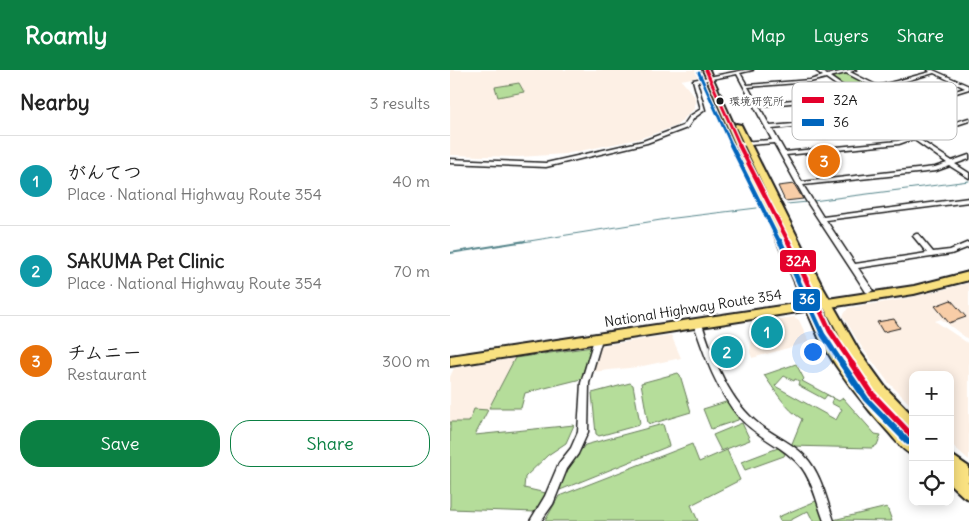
<!DOCTYPE html>
<html lang="en">
<head>
<meta charset="utf-8">
<style>
  :root { --surface:#fff; --page:#f2f2f2; --text:#222; --muted:#767676; --line:#e0e0e0; --accent:#0b8043 }
  body { margin:0; font-family:Delius,"Klee One",sans-serif; background:var(--page); color:var(--text) }
  .controls { position:absolute; right:15px; bottom:15px; display:grid; overflow:hidden; border-radius:10px; box-shadow:0 2px 12px #0003 }
  .controls button { width:45px; height:45px; display:grid; place-items:center; padding:0; border:0; border-bottom:1px solid var(--line); background:var(--surface); color:var(--text); font:25px sans-serif }
  .you { position:absolute; left:362px; top:281px; width:18px; height:18px; margin:-12px; border:4px solid #fff; border-radius:50%; background:#1a73e8; box-shadow:0 0 0 8px #1a73e833 }
  .badge { display:grid; place-items:center; width:32px; height:32px; border-radius:50%; background:var(--accent); color:#fff; font-size:16px; font-weight:700 }
  .pin { position:absolute; translate:-50% -50%; border:2px solid #fff; box-shadow:0 1px 5px #0006 }
  .list { margin:0; padding:0; list-style:none }
  h2 { display:flex; justify-content:space-between; align-items:center; height:65px; margin:0; padding:0 20px; font-size:21px }
  h2 small { font-size:16px; font-weight:400; color:var(--muted) }
  .list li { display:grid; grid-template-columns:32px 1fr auto; gap:15px; align-items:center; box-sizing:border-box; height:90px; padding:0 20px; border-top:1px solid var(--line) }
  .list b { display:block; font-size:19px; white-space:nowrap }
  .list p { margin:0; font-size:16px; white-space:nowrap; color:var(--muted) }
  .list em { font-size:16px; font-style:normal; color:var(--muted) }
  .actions { display:flex; gap:10px; padding:15px 20px }
  .actions a { flex:1; padding:11px 0; border:1px solid var(--accent); border-radius:20px; text-align:center; font-size:18px; color:var(--accent) }
  .actions .main { background:var(--accent); color:#fff }
  .icon { flex:none; width:28px; height:28px; fill:none; stroke:currentColor; stroke-width:2; stroke-linecap:round; stroke-linejoin:round }
  .map { position:relative; flex:none; width:519px; height:451px; overflow:hidden }
  header { display:flex; align-items:center; gap:30px; box-sizing:border-box; height:70px; padding:0 25px; background:var(--accent); color:#fff }
  header strong { font-size:24px }
  nav { display:flex; gap:28px; margin-inline-start:auto; font-size:18px }
  main { display:flex }
  aside { flex:1; background:var(--surface) }
  .map>svg:first-child { display:block }
  .built { fill:#fdf0e5 }
  .green { fill:#b5dd9a; stroke:#687c5b; fill-rule:evenodd }
  .lines { fill:none; stroke-linecap:round; stroke-linejoin:round }
  .stream-far1 { stroke:#54848a; stroke-width:1 }
  .stream { stroke:#54848a; stroke-width:2 }
  .building { fill:#f8cda7; stroke:#1c1c1c }
  .major-tunnel { stroke:#ddd; stroke-width:10; stroke-dasharray:10 5; stroke-linecap:butt }
  .minor-casing { stroke:#1c1c1c; stroke-width:3 }
  .major-casing { stroke:#1c1c1c; stroke-width:4 }
  .highway-casing { stroke:#1c1c1c; stroke-width:4 }
  .minor { fill:#fff; fill-rule:evenodd }
  .major { fill:#f9e181; fill-rule:evenodd }
  .highway { fill:#f9e181; fill-rule:evenodd }
  .bus-1-far3-casing { stroke:#fff; stroke-width:5.5 }
  .bus-1-far2-casing { stroke:#fff; stroke-width:7 }
  .bus-1-far1-casing { stroke:#fff; stroke-width:9 }
  .bus-1-casing { stroke:#fff; stroke-width:10 }
  .bus-2-far3-casing { stroke:#fff; stroke-width:5.5 }
  .bus-2-far2-casing { stroke:#fff; stroke-width:7 }
  .bus-2-far1-casing { stroke:#fff; stroke-width:9 }
  .bus-2-casing { stroke:#fff; stroke-width:10 }
  .bus-1-far3 { stroke:#e4002b; stroke-width:3 }
  .bus-1-far2 { stroke:#e4002b; stroke-width:4 }
  .bus-1-far1 { stroke:#e4002b; stroke-width:5 }
  .bus-1 { stroke:#e4002b; stroke-width:6 }
  .bus-2-far3 { stroke:#0065bd; stroke-width:3 }
  .bus-2-far2 { stroke:#0065bd; stroke-width:4 }
  .bus-2-far1 { stroke:#0065bd; stroke-width:5 }
  .bus-2 { stroke:#0065bd; stroke-width:6 }
  .bus-dot { fill:#1c1c1c; stroke:#fff; stroke-width:2 }
  .labels { text-anchor:middle; stroke-width:5; stroke-linejoin:round; paint-order:stroke }
  .far-bus-label { font-size:11px; fill:#1c1c1c; stroke:#fff; text-anchor:start }
  .street-label { font-size:14px; fill:#1c1c1c; stroke:#fff }
  .key { fill:#fff; stroke:#bbb; stroke-width:1 }
  .key-label { font-size:14px; fill:#1c1c1c }
  .line-badge { stroke:#fff; stroke-width:2 }
  .badge-label { font-size:14px; text-anchor:middle; font-weight:bold; fill:#fff }
</style>
</head>
<body>
<header>
<strong>Roamly</strong>
<nav><a>Map</a><a>Layers</a><a>Share</a></nav>
</header>
<main>
<aside>
<h2>Nearby<small>3 results</small></h2>
<ul class="list">
<li><span class="badge" style="background:#0f9aa8">1</span><div><b>がんてつ</b><p>Place · National Highway Route 354</p></div><em>40 m</em></li>
<li><span class="badge" style="background:#0f9aa8">2</span><div><b>SAKUMA Pet Clinic</b><p>Place · National Highway Route 354</p></div><em>70 m</em></li>
<li><span class="badge" style="background:#e8710a">3</span><div><b>チムニー</b><p>Restaurant</p></div><em>300 m</em></li>
</ul>
<div class="actions"><a class="main">Save</a><a>Share</a></div>
</aside>
<div class="map">
<svg width="519" height="451" viewBox="0 0 519 451">
  <rect width="100%" height="100%" fill="#fff"/>
  <filter id="ink" filterUnits="userSpaceOnUse"><feTurbulence type="fractalNoise" baseFrequency=".02" numOctaves="2"/><feDisplacementMap in="SourceGraphic" scale="10" xChannelSelector="R" yChannelSelector="G"/><feConvolveMatrix kernelMatrix="1 2 1 2 8 2 1 2 1" color-interpolation-filters="sRGB"/></filter>
  <g filter="url(#ink)">
    <path class="built" d="M0,0h245l2,7 -16,3 14,17v11l-19,18 -38,13 -73,15 -46,3 -69,-2z
      M519,213v57l-28,-21 -6,2 34,23v116l-19,-17v-68h-37v32l-25,-25 -27,-36 -18,-30 5,-8 56,-9z
      M344,247l5,3 10,22 -57,16 -2,-6 1,-9 10,-21z
      M221,265l10,23 -43,9 -47,5 8,-26z
      M65,288l-40,77 -25,15v-73l4,-9z"/>
    <path class="green" d="M398,3l27,14 -20,6 -24,-16z
      M69,13l5,9 -26,5 -3,-10z
      M142,277l-11,32 -56,14 -4,15h-32l26,-50z
      M346,294l8,15 -2,2 37,20 4,-3 32,36 6,1 -4,10 -5,3 -81,-2 11,-27c-16,-9 -28,-30 -38,-44zM334,306l10,5 1,-2 4,2 -1,4 26,14 3,-4 6,3 -2,5 11,6 -6,11 -61,-34z
      M228,303l2,2 11,37 -40,12 -3,-1 -7,-40z
      M180,313l3,2 7,38 -1,2 -40,11 -3,-2 -4,-41z
      M279,331l10,15 -1,4 -27,9 -8,-20z
      M24,339l14,1 -13,25 99,-10 -8,18 -18,12 -23,22 -1,11 22,5 -10,19 -86,-3v-87h19z
      M292,353l8,17 -29,11 -8,-16z
      M213,354l6,22 -109,44 -2,-2 12,-24 15,-19z
      M242,374l7,18 28,-12 13,30 -49,25 7,16h-153l14,-25z
      M328,378l7,6 -1,2 -39,14 -4,-8z
      M366,431l8,20h-11l-5,-10 -19,10h-9l-2,-4z
      M437,437l5,14 -59,-1 50,-12z"/>
    <g class="lines">
      <path class="stream-far1" d="M363,131l156,-20
        M337,134l21,-2
        M67,173l150,-24 90,-11"/>
      <path class="stream" d="M0,183l75,-12"/>
    </g>
    <path class="building" d="M344,114l9,15 -18,2 -7,-15z
      M501,230l15,17 -17,6 -14,-17z
      M444,249l6,9 -17,4 -6,-10z
      M321,256l4,12 -11,2 -4,-12z
      M283,273l4,15 -17,3 -4,-16z"/>
    <g class="lines">
      <path class="major-tunnel" d="M356,212l24,49"/>
      <g class="minor-casing">
        <path id="minor" d="M295,0h8l-13,3 7,12 63,-5 13,-4 -8,-6h5l7,5 22,-5h7l-6,2 28,14 52,-14 -2,-2h5l36,16v3l-84,26 29,20 55,-17v3l-52,17 35,23 17,-6v4l-14,5 14,9v5l-19,-12 -14,5 -133,14 20,32 146,-19v4l-143,18 29,44 72,-11 -14,-17 3,-2h2l15,18 17,-2 19,-8v5l-18,7 -93,14 15,22 -4,3 -3,-1 -61,-93 -31,-56 -35,3 -3,-2 3,-2 33,-2 -35,-66 -40,8 8,28 -11,8 -7,10 -40,15 -101,24 -96,-4v-4l96,4 97,-22 40,-15 7,-10 11,-7 -8,-29zM396,3l27,14 -20,6 -23,-16zM484,3l31,15 -83,25 -26,-18zM376,8l23,16 -6,2 -86,7 -9,-16 62,-5zM401,26l26,18 -10,4 -97,8 -11,-20 84,-8zM430,46l30,21 -12,4 -113,11 -13,-23 95,-9zM463,69l34,24 -12,4 -133,15 -16,-27 113,-11z
          M248,251l3,1 1,2c12,37 27,77 58,101 16,12 37,20 49,36 13,17 18,40 25,60h-10c-7,-18 -11,-38 -22,-53 -17,-22 -45,-30 -63,-51 -22,-26 -34,-60 -45,-93l1,-2z
          M148,266l3,1 1,2 -13,44 -1,49 -10,22 -11,15 -14,35 -12,17h-11l15,-25 14,-33 12,-15 7,-16 3,-49 13,-44 1,-2z"/>
      </g>
      <g class="major-casing">
        <path id="major" d="M253,0h6l79,175h4l-57,-120 1,-1 5,1 80,159 38,67 26,36 28,29v39c-9,-3 -17,-14 -23,-21 -27,-29 -50,-60 -70,-94zM360,213l1,1 30,54 -7,-10 -4,-1 -4,2 -20,-44z
          M500,384l19,13v15l-2,-1 2,2v16l-5,-2 -14,-13z"/>
      </g>
      <g class="highway-casing">
        <path id="highway" d="M519,202v8l-55,14 -464,72v-10l464,-70z"/>
      </g>
      <use href="#minor" class="minor"/>
      <use href="#major" class="major"/>
      <use href="#highway" class="highway"/>
      <g class="bus-1-far3-casing">
        <path id="bus-1-far3" d="M256,0l34,76"/>
      </g>
      <g class="bus-1-far2-casing">
        <path id="bus-1-far2" d="M289,75l50,98"/>
      </g>
      <g class="bus-1-far1-casing">
        <path id="bus-1-far1" d="M338,171l42,90 23,34"/>
      </g>
      <g class="bus-1-casing">
        <path id="bus-1" d="M402,294l20,30 41,43"/>
      </g>
      <g class="bus-2-far3-casing">
        <path id="bus-2-far3" d="M249,3l33,73"/>
      </g>
      <g class="bus-2-far2-casing">
        <path id="bus-2-far2" d="M281,75l49,98"/>
      </g>
      <g class="bus-2-far1-casing">
        <path id="bus-2-far1" d="M330,171l43,94 20,30"/>
      </g>
      <g class="bus-2-casing">
        <path id="bus-2" d="M392,294l24,35 42,43"/>
      </g>
      <use href="#bus-1-far3" class="bus-1-far3"/>
      <use href="#bus-1-far2" class="bus-1-far2"/>
      <use href="#bus-1-far1" class="bus-1-far1"/>
      <use href="#bus-1" class="bus-1"/>
      <use href="#bus-2-far3" class="bus-2-far3"/>
      <use href="#bus-2-far2" class="bus-2-far2"/>
      <use href="#bus-2-far1" class="bus-2-far1"/>
      <use href="#bus-2" class="bus-2"/>
    </g>
  </g>
  <circle class="bus-dot" cx="270" cy="31" r="4.5"/>
  <g class="labels">
    <g class="far-bus-label">
      <text x="279" y="35">環境研究所</text>
    </g>
    <g class="street-label">
      <text transform="translate(243 238) rotate(-9)" y="5">National Highway Route 354</text>
    </g>
  </g>
  <rect x="342" y="12" width="165" height="58" rx="8" class="key"/>
  <rect x="352" y="27" width="22" height="6" fill="#e4002b"/>
  <rect x="352" y="49" width="22" height="7" fill="#0065bd"/>
  <g class="key-label">
    <text x="383" y="35">32A</text>
    <text x="383" y="57">36</text>
  </g>
  <g class="line-badge">
    <rect x="329" y="179" width="38" height="24" rx="5" fill="#e4002b"/>
    <rect x="342" y="218" width="29" height="24" rx="5" fill="#0065bd"/>
  </g>
  <g class="badge-label">
    <text x="348" y="196">32A</text>
    <text x="357" y="234">36</text>
  </g>
</svg>
<div class="controls">
<button>+</button>
<button>−</button>
<button><svg class="icon" aria-label="locate" viewBox="0 0 24 24"><circle cx="12" cy="12" r="6"/><path d="M12 2v4M12 18v4M2 12h4M18 12h4"/></svg></button>
</div>
<div class="you"></div>
<div class="pin badge" style="left:317px;top:262px;background:#0f9aa8">1</div>
<div class="pin badge" style="left:277px;top:282px;background:#0f9aa8">2</div>
<div class="pin badge" style="left:374px;top:91px;background:#e8710a">3</div>
</div>
</main>
</body>
</html>
